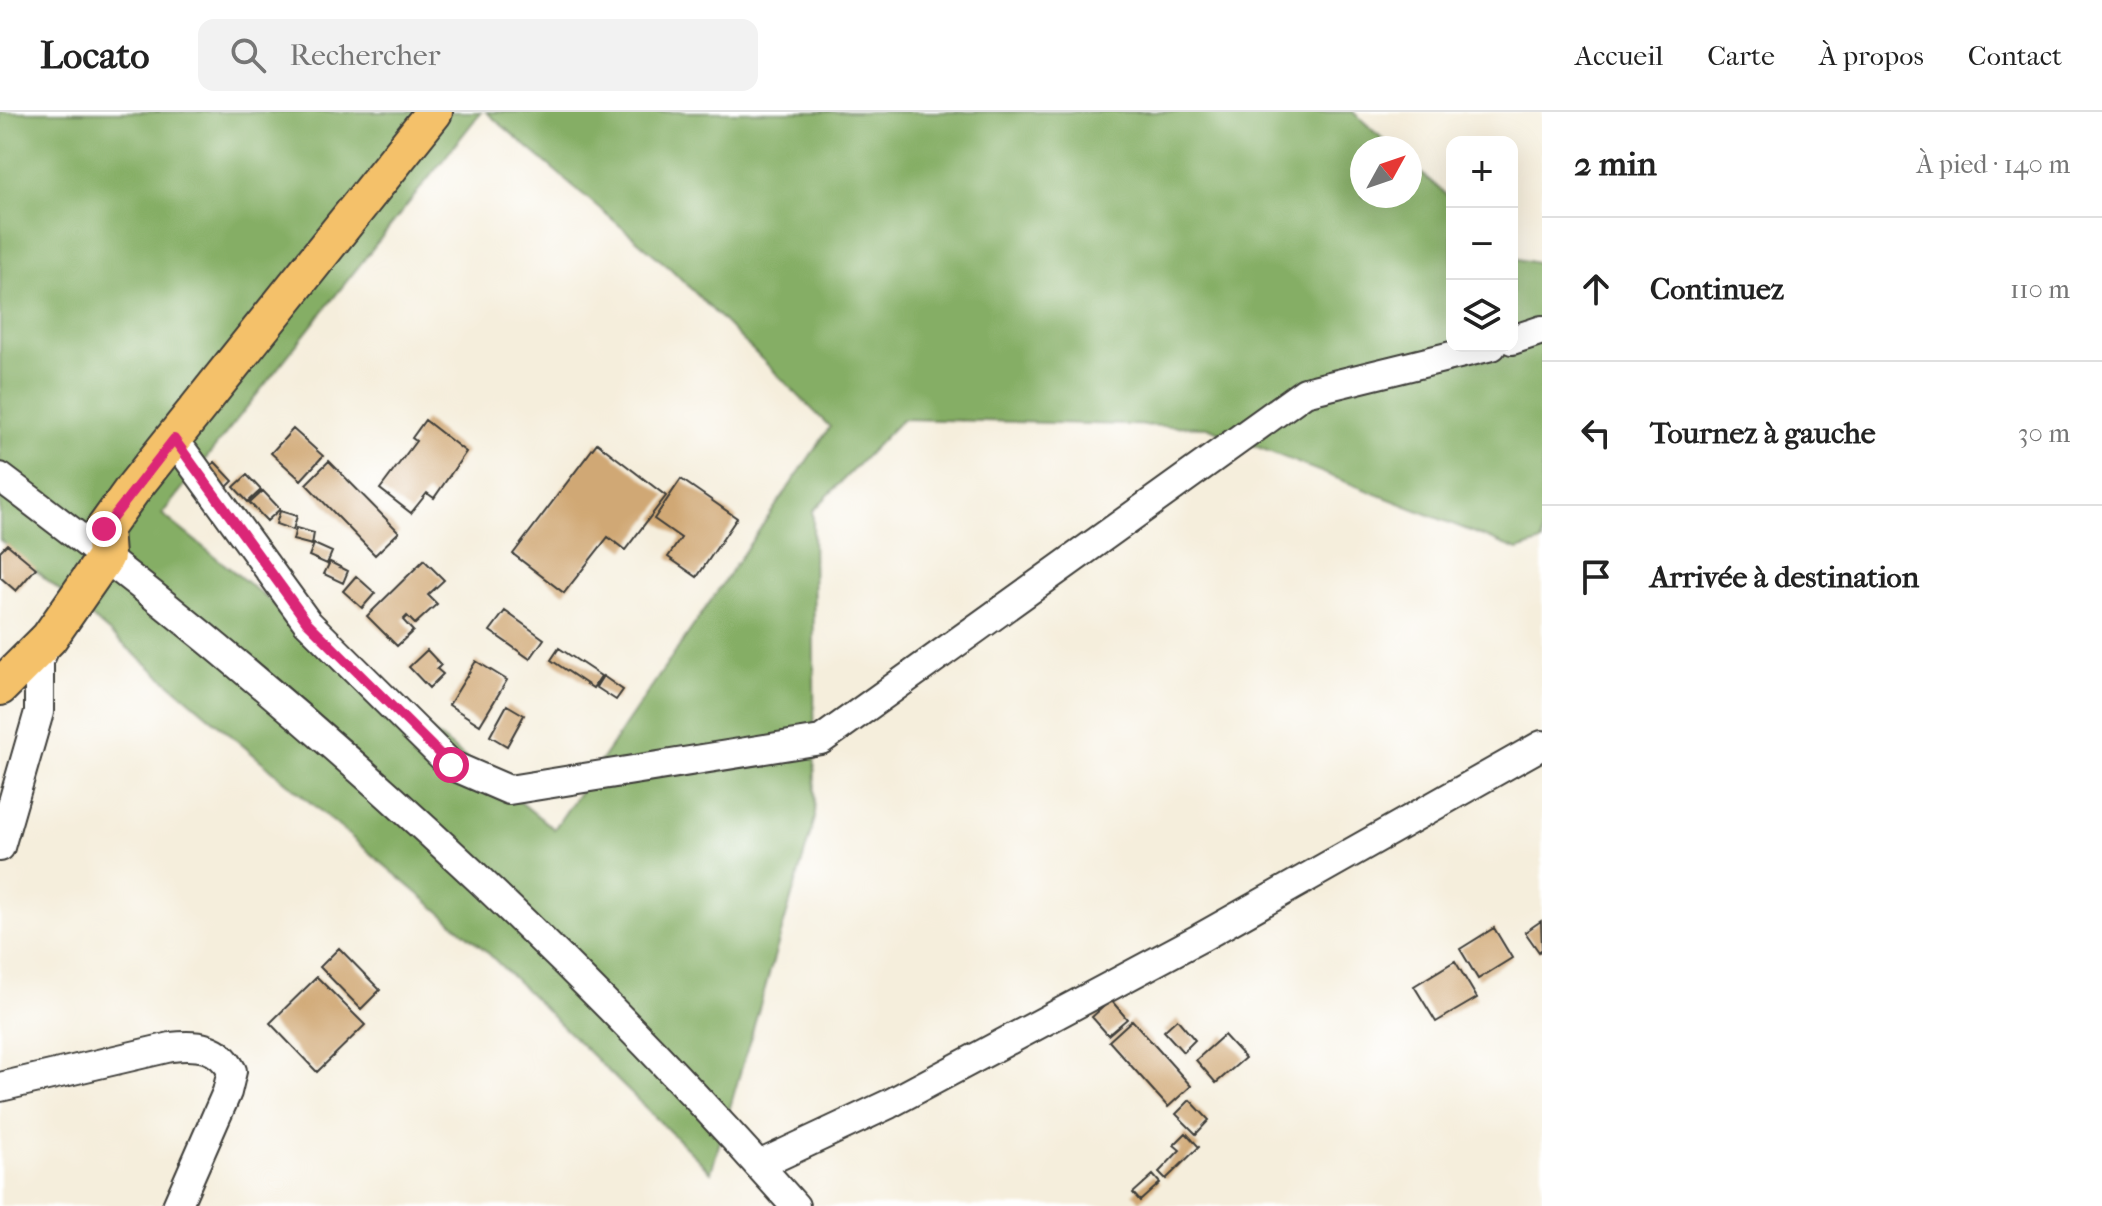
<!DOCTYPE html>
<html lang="fr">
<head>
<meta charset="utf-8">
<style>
  :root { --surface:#fff; --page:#f2f2f2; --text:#222; --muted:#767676; --line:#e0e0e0 }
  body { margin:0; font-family:"IM FELL French Canon",serif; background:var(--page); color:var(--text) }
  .controls { position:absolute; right:24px; top:24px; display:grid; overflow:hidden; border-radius:16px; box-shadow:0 8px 32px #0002 }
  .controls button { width:72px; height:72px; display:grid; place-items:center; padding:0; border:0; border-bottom:2px solid var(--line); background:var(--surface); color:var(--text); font:40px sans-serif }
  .compass { position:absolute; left:1350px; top:24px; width:72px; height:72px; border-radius:50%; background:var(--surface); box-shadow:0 8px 32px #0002; rotate:50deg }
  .stop { position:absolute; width:24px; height:24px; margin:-18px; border:6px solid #db2777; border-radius:50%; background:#fff }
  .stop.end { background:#db2777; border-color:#fff; box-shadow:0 2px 8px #0008 }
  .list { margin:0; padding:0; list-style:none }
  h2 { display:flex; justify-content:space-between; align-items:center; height:104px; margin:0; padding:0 32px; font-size:34px }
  h2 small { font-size:26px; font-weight:400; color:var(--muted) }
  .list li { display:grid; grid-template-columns:52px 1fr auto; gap:24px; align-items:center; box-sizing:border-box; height:144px; padding:0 32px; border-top:2px solid var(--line) }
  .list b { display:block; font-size:30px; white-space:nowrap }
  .list em { font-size:26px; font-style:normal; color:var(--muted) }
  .icon { flex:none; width:44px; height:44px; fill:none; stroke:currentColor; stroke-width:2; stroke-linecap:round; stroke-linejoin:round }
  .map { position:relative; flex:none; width:1542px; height:1094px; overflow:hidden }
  header { display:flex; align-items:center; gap:48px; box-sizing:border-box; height:112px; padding:0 40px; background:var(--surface); border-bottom:2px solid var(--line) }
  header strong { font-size:38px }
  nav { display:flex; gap:44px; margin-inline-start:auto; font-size:28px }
  .search { width:560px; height:72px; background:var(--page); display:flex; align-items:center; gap:20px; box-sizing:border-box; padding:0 28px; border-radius:16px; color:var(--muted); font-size:30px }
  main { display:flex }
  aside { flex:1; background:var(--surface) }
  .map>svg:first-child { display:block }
  .forest { fill:#85ae65; stroke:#506540; stroke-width:2 }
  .building { fill:#d0a875 }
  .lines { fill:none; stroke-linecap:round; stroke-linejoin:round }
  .minor-casing { stroke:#3d3c39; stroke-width:32 }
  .major-casing { stroke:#3d3c39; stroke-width:40 }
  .minor { stroke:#fff; stroke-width:28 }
  .major { stroke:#f4c16a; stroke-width:36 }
  .route { stroke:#db2777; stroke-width:10 }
</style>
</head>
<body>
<header>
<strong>Locato</strong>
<div class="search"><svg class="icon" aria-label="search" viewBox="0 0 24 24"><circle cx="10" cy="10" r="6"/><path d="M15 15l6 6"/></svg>Rechercher</div>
<nav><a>Accueil</a><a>Carte</a><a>À propos</a><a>Contact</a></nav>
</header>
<main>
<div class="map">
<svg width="1542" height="1094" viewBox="0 0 1542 1094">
  <rect width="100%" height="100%" fill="#fff"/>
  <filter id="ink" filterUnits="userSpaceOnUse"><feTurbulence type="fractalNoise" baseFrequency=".0125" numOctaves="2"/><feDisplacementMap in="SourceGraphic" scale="16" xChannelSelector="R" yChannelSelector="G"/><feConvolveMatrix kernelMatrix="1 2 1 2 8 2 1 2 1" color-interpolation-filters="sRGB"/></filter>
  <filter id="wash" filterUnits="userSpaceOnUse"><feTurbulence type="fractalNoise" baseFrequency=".006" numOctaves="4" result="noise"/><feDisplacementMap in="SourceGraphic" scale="32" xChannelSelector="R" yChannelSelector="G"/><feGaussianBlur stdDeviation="1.8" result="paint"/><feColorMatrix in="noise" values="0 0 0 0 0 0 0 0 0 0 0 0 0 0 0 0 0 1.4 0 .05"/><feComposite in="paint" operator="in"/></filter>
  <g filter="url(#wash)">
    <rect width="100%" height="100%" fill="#f5eedc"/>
    <path class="forest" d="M0,0h481l-319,402 392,315 276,-402 -159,-158 -185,-157h867l40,36h-31v48h48v-33l42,37v146h60v-93l6,6 24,5v278l-24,8 -311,-123 -305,-8 -89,92 2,307 -104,354 -225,-221 -486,-411z"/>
    <g id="blocks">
      <path class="building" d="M425,308l41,32 -32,46 -7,-5 -16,20 -31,-24 36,-48 -4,-3z
        M293,317l30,27 -22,24 -30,-27z
        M597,331l69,53 -41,54 -17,-13 -44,56 -51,-39z
        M329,349l70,71 -24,23 -69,-71z
        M215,350l18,19 -11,11 -18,-20z
        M247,363l14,15 -13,12 -14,-15z
        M681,367l56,39 -40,59 -29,-20 13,-19 -27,-19z
        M263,379l17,18 -13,12 -17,-18z
        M280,399l17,5 -4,14 -17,-6z
        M296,416l18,5 -2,12 -19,-5z
        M7,432l29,24 -20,23 -16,-14v-26z
        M314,432l18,8 -5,12 -18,-8z
        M424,448l20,20 -16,15 9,9 -22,20 -8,-8 -4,4 10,11 -16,15 -30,-30z
        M330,450l18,9 -5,12 -19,-9z
        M356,464l19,17 -13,15 -19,-17z
        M505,499l39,28 -14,20 -40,-28z
        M559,536l42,28 -8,12 -42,-28z
        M427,538l14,15 -4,4 6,5 -14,14 -20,-21z
        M476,549l31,19 -27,45 -31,-20z
        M603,564l20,14 -7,10 -20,-13z
        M507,593l17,10 -17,31 -17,-10z
        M1541,809l1,28 -3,3 -14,-20z
        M1494,816l18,30 -34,21 -18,-30z
        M339,836l41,42 -19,19 -41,-42z
        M1455,849l22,37 -41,24 -22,-36z
        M317,865l48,48 -48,47 -47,-49z
        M1111,888l16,19 -19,16 -16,-18z
        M1177,907l18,21 -12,12 -19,-21z
        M1132,908l59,66 -23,21 -59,-66z
        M1224,923l21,23 -29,25 -20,-23z
        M1190,988l19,20 -13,14 -20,-20z
        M1186,1021l13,14 -33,32 -7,-7 21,-22 -6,-5z
        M1153,1063l7,8 -20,18 -7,-8z"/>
    </g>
  </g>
  <g filter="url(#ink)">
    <use href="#blocks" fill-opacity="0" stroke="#3d3c39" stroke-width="2"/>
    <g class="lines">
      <g class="minor-casing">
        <path id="minor" d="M1512,228l30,-10
          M174,327l133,183 144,143 58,25 312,-50 484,-348 187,-46
          M0,365c291,217 555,457 795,729
          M0,735l39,-135v-51l10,-22
          M0,975l171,-40c26,-3 48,-1 61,24l-5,21 -50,114
          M759,1053l130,-61 311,-166 342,-193"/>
      </g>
      <g class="major-casing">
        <path id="major" d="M0,575l49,-49 57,-82 -2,-27 28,-39 302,-378"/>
      </g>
      <use href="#minor" class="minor"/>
      <use href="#major" class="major"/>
    </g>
  </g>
  <g class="lines" filter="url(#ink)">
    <path class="route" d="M104,417l70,-90 133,183 144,143"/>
  </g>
</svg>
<div class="controls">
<button>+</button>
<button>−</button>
<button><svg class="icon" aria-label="layers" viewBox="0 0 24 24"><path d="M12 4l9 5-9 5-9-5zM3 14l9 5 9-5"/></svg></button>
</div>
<svg class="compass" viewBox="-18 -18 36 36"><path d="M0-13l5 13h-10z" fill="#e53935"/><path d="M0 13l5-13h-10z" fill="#767676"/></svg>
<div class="stop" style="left:451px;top:653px"></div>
<div class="stop end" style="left:104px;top:417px"></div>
</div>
<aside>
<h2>2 min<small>À pied · 140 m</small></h2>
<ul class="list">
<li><svg class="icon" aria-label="ahead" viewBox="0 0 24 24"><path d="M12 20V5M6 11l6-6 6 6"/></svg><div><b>Continuez</b></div><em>110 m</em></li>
<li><svg class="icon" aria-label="left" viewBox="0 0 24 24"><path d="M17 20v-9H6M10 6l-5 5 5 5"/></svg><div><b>Tournez à gauche</b></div><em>30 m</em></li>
<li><svg class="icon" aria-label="arrive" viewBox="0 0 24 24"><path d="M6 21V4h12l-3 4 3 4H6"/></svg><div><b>Arrivée à destination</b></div></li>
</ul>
</aside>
</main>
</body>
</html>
